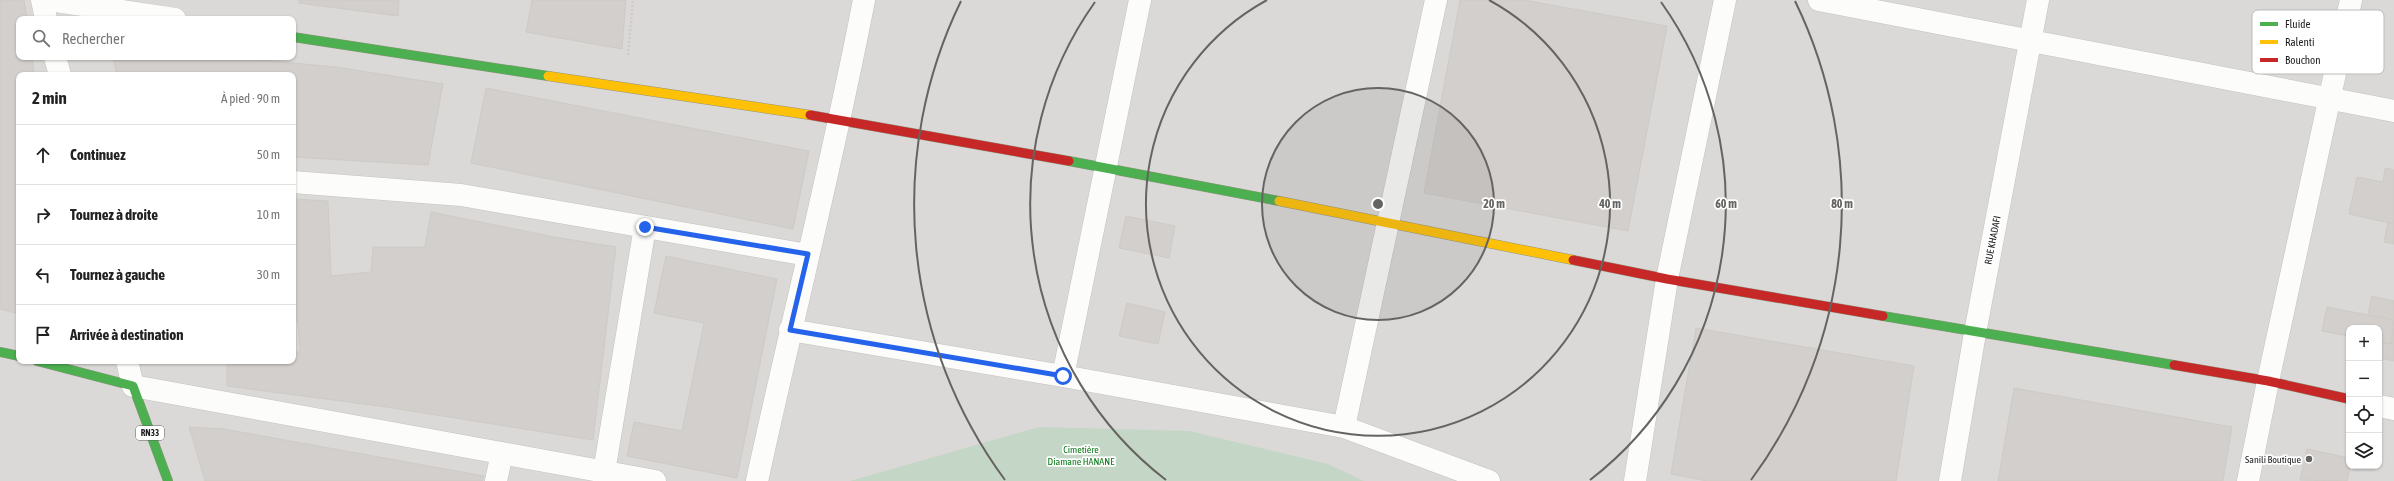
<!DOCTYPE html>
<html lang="fr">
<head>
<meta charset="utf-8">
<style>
  :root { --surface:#fff; --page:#f6f6f6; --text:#222; --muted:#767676; --line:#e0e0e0 }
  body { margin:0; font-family:"Asap Condensed",sans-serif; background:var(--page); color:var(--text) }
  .controls { position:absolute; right:12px; bottom:12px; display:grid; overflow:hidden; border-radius:8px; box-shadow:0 1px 3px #0004 }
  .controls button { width:36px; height:36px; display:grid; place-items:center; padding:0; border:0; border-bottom:1px solid var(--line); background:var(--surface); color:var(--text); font:20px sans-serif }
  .stop { position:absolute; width:12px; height:12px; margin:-9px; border:3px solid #2563eb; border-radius:50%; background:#fff }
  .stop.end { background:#2563eb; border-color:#fff; box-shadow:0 1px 4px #0008 }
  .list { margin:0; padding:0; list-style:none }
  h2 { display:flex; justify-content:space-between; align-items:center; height:52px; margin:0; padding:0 16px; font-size:17px }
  h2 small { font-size:13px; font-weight:400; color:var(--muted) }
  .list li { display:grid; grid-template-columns:26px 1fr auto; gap:12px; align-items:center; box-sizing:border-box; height:60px; padding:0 16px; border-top:1px solid var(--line) }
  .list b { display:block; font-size:15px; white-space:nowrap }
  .list em { font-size:13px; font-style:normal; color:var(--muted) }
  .icon { flex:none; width:22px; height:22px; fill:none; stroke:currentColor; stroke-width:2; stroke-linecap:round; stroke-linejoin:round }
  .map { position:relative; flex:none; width:2394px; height:481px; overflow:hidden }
  .search { position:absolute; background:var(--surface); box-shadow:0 1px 3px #0004; left:16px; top:16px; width:280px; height:44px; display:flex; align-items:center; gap:10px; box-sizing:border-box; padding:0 14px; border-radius:8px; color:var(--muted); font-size:15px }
  .panel { position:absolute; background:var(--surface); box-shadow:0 1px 3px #0004; left:16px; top:72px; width:280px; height:292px; border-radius:8px }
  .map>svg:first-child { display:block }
  .residential { fill:#dad9d7; fill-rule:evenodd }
  .cemetery { fill:#c4d6c5 }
  .building { fill:#d2cfcc; stroke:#cecbc6 }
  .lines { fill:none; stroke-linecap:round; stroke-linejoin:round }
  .street-casing { stroke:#c4c3c1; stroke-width:23 }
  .fast-casing { stroke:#92947e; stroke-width:10 }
  .slow-casing { stroke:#92947e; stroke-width:10 }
  .jam-casing { stroke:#92947e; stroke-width:10 }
  .path { stroke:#d5c8c6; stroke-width:2.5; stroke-dasharray:2 2; stroke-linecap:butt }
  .street { stroke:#fcfcfb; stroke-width:22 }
  .fast { stroke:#4caf50; stroke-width:9 }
  .slow { stroke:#ffc107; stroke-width:9 }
  .jam { stroke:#c62828; stroke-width:9 }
  .route { stroke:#2563eb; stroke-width:5 }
  .ring { fill:none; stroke:#656463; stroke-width:2 }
  .poi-dot { fill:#656463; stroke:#fff; stroke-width:1.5 }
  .labels { text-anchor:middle; stroke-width:3.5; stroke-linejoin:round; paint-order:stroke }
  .shield { fill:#fff; stroke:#616161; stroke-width:1 }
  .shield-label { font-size:9px; font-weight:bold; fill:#1d1d1d }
  .street-label { font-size:10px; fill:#1d1d1d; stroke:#fff }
  .park-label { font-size:10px; fill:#0c7918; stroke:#fff }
  .poi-label { font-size:10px; fill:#1d1d1d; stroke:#fff; text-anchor:end }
  .key { fill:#fff; stroke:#bbb; stroke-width:1 }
  .key-label { font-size:11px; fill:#1d1d1d }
  .centre { fill:#656463; stroke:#fff; stroke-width:2 }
  .ring-label { font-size:12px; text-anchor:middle; font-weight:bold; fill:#656463; stroke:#fff; stroke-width:3.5; stroke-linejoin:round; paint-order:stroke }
</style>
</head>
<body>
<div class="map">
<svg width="2394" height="481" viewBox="0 0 2394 481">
  <rect width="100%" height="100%" fill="#ebe9e5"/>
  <path class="residential" d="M0,0h2394v481h-2394zM19,19h274v38h-274zM19,75h274v286h-274zM2349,328h30v138h-30z"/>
  <path class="cemetery" d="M1039,427l150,4 139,33 36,17h-514z"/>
  <path class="building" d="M0,0h24l3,19h-8v38h13l2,18h-15v239l-19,-5z
    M299,0h100l-1,16 -99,-13z
    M532,0h94l-4,49 -96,-17z
    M1460,0h64l143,26 -39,205 -204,-38z
    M113,57h115l108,10 107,17 -15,81 -135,-8v-82h-176z
    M486,88l323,63 -16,78 -322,-66z
    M2385,168l9,2v54l-45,-10 8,-37 26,5z
    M293,199l35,2 3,75 40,-4 2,-25h52l6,-35 123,25 62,10 -23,193 -207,-33 -159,-21v-25h66v-9h7l-2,-31 -5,1z
    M1126,216l49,10 -6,32 -50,-10z
    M2388,222l6,2v20l-10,-2z
    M666,256l111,23 -40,199 -110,-22 7,-34 48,9 22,-108 -50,-10z
    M2372,296l22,5v19l-26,-5z
    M1127,303l38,9 -7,32 -39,-8z
    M2327,307l67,13 -3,24 -12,-2v-14h-30v8l-27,-5z
    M1696,328l218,38 -18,115h-189l-36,-7z
    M2394,328v33l-15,-3v-16l12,2z
    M2014,388l218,39 -9,54h-225z
    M189,427l35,2 260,47 -2,5h-277z
    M2307,449l42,9 1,8 -3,15 -47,-1z"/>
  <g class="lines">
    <g class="street-casing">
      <path id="street" d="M42,0l4,19
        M50,0l125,19
        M1819,0l575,111
        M55,57l5,18
        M293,182l168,13 347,60
        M790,330l273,46 281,51 145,54
        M127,361l6,25 522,95
        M1063,376l77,-376
        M2379,406l15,3
        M1344,427l92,-427
        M604,472l41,-245
        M496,481l6,-28
        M757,481c35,-161 76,-320 107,-481
        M1635,481l32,-202 58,-279
        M1950,481l25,-148 63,-333
        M2248,481l20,-100 83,-381"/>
    </g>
    <g class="fast-casing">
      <path id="fast" d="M293,37l255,39
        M1069,161l210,40
        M1883,316l291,49
        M0,352l19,4
        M37,361l96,25 35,95"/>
    </g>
    <g class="slow-casing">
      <path id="slow" d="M548,76l262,39
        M1279,201l294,59"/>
    </g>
    <g class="jam-casing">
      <path id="jam" d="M810,115l259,46
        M1573,260l94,19 216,37
        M2174,365l94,16 81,18"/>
    </g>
    <path class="path" d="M628,55l5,-55"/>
    <use href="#street" class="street"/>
    <use href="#fast" class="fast"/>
    <use href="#slow" class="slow"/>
    <use href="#jam" class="jam"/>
  </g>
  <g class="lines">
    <path class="route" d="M645,227l163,27 -18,76 273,46"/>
  </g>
  <circle cx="1378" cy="204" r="116" fill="#656463" fill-opacity=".12"/>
  <g class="ring">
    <circle cx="1378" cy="204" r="116"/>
    <path d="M1489 0A232 232 0 1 1 1267 0"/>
    <path d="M1166 480A348 348 0 0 1 1095 2M1661 2A348 348 0 0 1 1590 480"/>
    <path d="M1005 480A464 464 0 0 1 961 1M1795 1A464 464 0 0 1 1751 480"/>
  </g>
  <circle class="poi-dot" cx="2309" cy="459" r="4"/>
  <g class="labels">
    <rect class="shield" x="136" y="426" width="28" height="14" rx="3"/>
    <g class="shield-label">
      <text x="150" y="436">RN33</text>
    </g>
    <g class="street-label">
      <text transform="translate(1992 240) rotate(-79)" y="4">RUE KHADAFI</text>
    </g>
    <g class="park-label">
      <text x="1081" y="453">Cimetière<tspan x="1081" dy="12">Diamane HANANE</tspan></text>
    </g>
    <g class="poi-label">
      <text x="2301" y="463">Sanili Boutique</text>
    </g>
  </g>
  <rect x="2252" y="10" width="132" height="64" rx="6" class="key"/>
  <rect x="2260" y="22" width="18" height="4" fill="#4caf50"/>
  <rect x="2260" y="40" width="18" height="4" fill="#ffc107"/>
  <rect x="2260" y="58" width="18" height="4" fill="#c62828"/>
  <g class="key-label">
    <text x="2285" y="28">Fluide</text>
    <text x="2285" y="46">Ralenti</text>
    <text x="2285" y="64">Bouchon</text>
  </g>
  <circle cx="1378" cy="204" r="6" class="centre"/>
  <g class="ring-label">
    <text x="1494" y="208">20 m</text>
    <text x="1610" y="208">40 m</text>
    <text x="1726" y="208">60 m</text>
    <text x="1842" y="208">80 m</text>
  </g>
</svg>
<div class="controls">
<button>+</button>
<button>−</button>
<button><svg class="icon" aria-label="locate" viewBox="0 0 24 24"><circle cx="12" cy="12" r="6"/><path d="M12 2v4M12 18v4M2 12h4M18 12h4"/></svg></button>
<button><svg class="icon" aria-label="layers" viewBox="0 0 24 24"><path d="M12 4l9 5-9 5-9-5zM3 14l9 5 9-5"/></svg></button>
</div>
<div class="stop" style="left:1063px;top:376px"></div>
<div class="stop end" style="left:645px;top:227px"></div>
<div class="search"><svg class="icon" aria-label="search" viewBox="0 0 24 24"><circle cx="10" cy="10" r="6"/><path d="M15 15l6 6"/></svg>Rechercher</div>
<section class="panel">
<h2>2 min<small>À pied · 90 m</small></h2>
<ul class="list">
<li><svg class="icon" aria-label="ahead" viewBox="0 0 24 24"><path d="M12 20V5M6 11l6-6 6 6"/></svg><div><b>Continuez</b></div><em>50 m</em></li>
<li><svg class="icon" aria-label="right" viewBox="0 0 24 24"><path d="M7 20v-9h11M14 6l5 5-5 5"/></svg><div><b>Tournez à droite</b></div><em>10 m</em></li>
<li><svg class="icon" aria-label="left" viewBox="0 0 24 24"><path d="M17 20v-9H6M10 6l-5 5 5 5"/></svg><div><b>Tournez à gauche</b></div><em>30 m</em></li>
<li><svg class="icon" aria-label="arrive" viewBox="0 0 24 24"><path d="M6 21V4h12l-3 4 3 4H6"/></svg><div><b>Arrivée à destination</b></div></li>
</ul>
</section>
</div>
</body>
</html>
